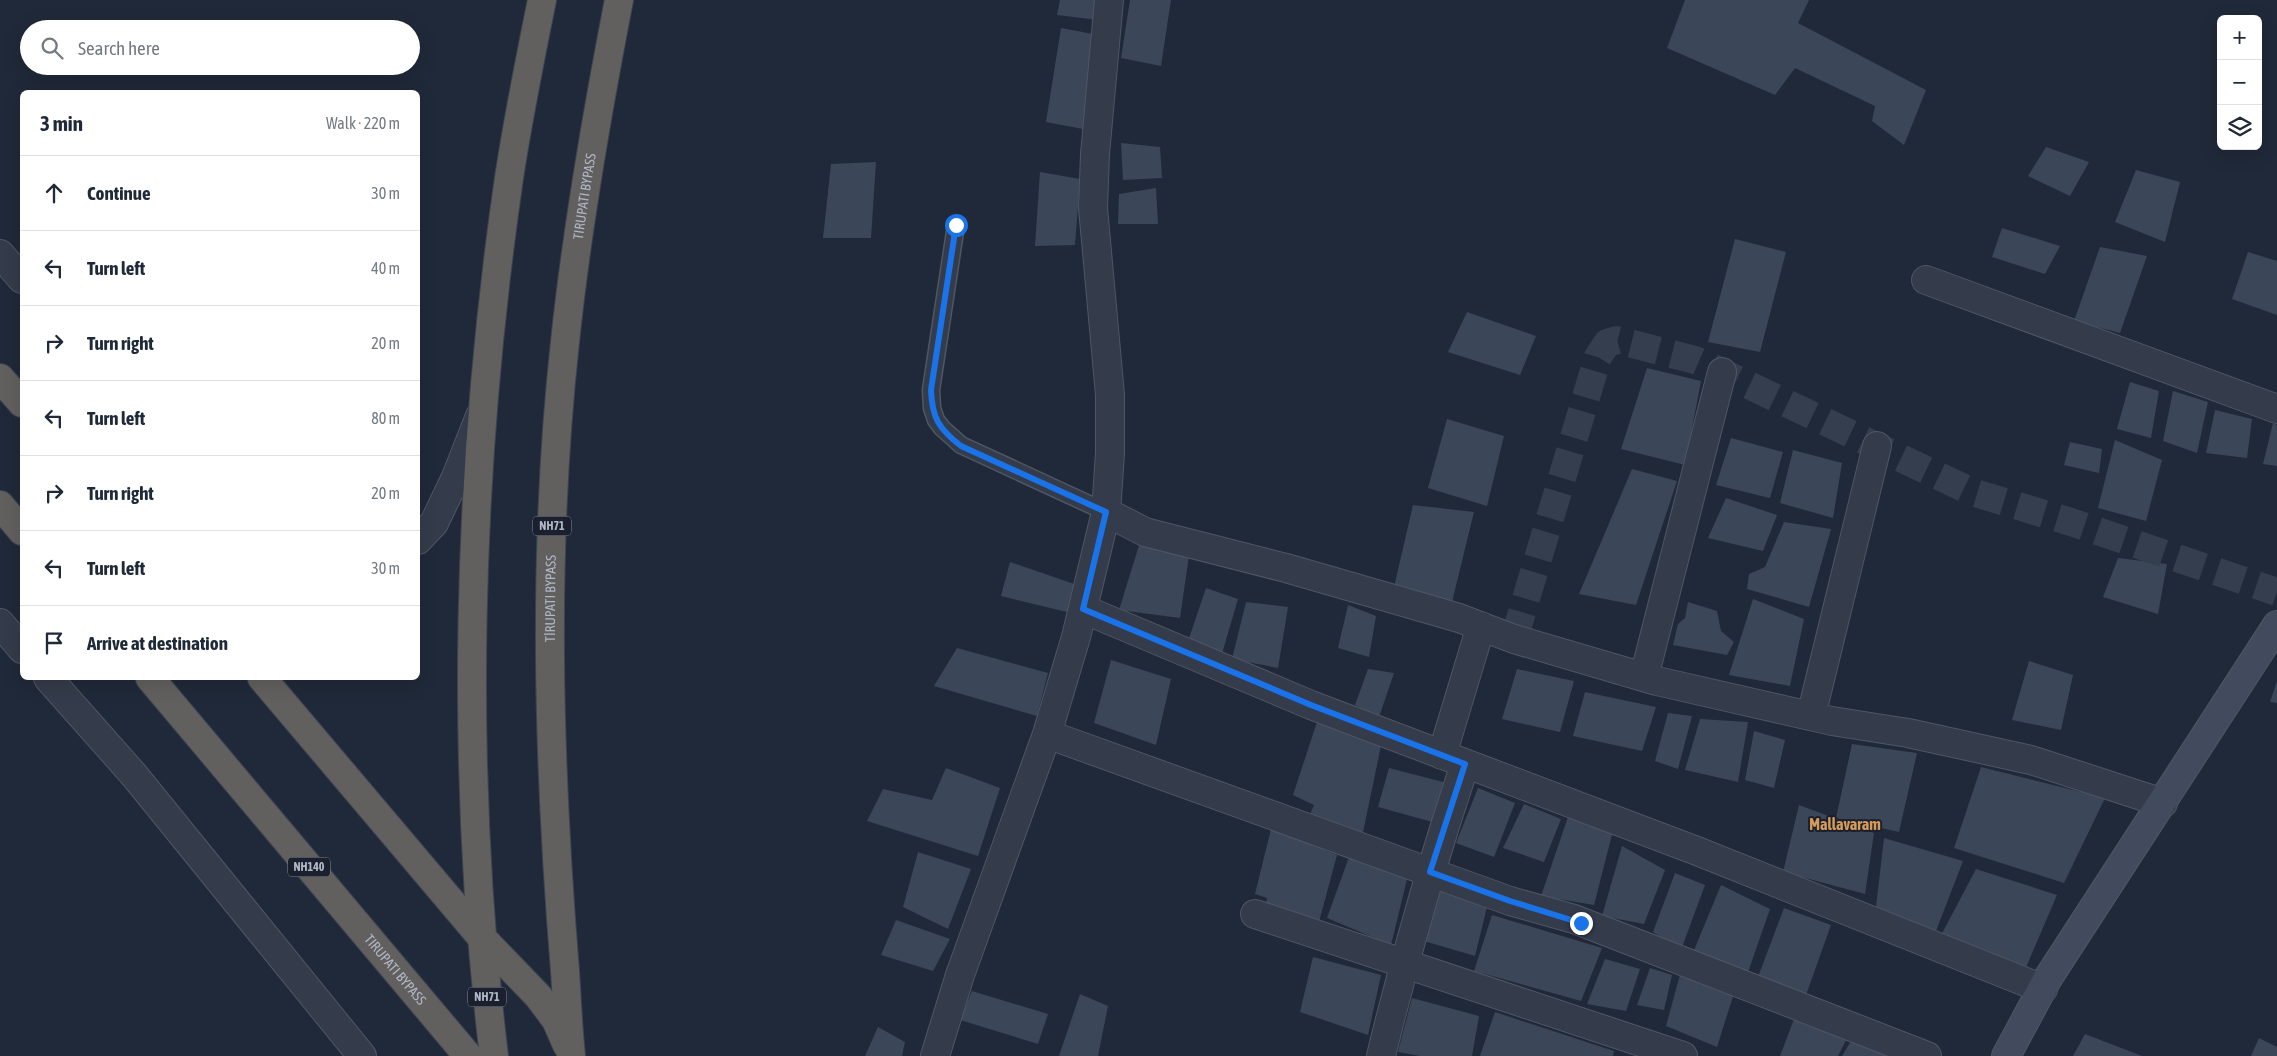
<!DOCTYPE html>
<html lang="en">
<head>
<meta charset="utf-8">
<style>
  :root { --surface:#fff; --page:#f2f2f3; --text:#1f2937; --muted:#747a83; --line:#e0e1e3 }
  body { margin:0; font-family:"Asap Condensed",sans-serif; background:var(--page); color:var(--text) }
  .controls { position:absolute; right:15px; top:15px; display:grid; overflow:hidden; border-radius:8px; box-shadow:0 5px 20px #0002 }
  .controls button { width:45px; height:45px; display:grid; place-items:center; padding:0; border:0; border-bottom:1px solid var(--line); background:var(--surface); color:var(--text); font:25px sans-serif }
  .stop { position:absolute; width:15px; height:15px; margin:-11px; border:4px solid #1a73e8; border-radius:50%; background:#fff }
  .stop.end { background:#1a73e8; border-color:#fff; box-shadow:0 1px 5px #0008 }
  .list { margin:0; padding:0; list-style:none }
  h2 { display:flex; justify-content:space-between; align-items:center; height:65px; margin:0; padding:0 20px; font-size:21px }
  h2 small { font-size:16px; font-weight:400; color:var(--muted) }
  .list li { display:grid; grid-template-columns:32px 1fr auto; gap:15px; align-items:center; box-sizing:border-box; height:75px; padding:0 20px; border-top:1px solid var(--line) }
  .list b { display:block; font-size:19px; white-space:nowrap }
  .list em { font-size:16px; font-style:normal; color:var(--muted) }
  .icon { flex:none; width:28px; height:28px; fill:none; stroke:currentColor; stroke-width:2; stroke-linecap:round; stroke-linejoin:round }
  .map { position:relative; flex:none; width:2277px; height:1056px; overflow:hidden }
  .search { position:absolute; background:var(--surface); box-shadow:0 5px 20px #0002; left:20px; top:20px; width:400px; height:55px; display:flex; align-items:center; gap:12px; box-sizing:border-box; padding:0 18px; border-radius:28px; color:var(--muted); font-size:19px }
  .panel { position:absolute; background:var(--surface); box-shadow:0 5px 20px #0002; left:20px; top:90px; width:400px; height:590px; border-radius:8px }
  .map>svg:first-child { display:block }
  .building { fill:#3c4659 }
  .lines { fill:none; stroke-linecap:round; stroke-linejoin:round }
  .minor-tunnel { stroke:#353e4e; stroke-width:28; stroke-dasharray:28 14; stroke-linecap:butt }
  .service-casing { stroke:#4f5664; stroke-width:19 }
  .minor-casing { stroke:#4f5664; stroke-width:30 }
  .tertiary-casing { stroke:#4f5664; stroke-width:30 }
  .secondary-casing { stroke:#4f5664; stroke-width:30 }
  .trunk-casing { stroke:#3c4351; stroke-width:30 }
  .service { stroke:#343b4a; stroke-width:16 }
  .minor { stroke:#343b4a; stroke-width:28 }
  .tertiary { stroke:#343b4a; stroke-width:28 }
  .secondary { stroke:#424a5d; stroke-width:28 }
  .trunk { stroke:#61605e; stroke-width:28 }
  .route { stroke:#1a73e8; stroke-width:6 }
  .labels { text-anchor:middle; stroke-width:4; stroke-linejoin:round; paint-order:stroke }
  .shield { fill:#1a202e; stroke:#828998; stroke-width:1 }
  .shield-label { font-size:12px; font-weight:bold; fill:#afb6c6 }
  .street-label { font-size:14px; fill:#afb6c6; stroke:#1a202e }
  .quarter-label { font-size:16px; font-weight:bold; fill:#d69b59; stroke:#1a202e }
</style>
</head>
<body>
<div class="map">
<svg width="2277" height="1056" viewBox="0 0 2277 1056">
  <rect width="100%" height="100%" fill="#202939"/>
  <path class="building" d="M1060,0h42l-4,20 -41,-5z
    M1130,0h41l-10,66 -40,-8z
    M1685,0h124l-11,23 128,67 -22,55 -32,-24 3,-15 -80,-38 -20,27 -108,-47z
    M1061,28l32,6 -10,95 -37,-7z
    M1121,143l39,4 2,31 -39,2z
    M2046,147l43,15 -19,34 -42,-20z
    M876,162l-5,76h-48l8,-74z
    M2136,170l44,12 -15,60 -50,-20z
    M1040,172l40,7 -5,66 -40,1z
    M1156,188l2,36h-40l1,-30z
    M2002,228l58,18 -15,28 -53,-17z
    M1735,239l51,13 -26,100 -52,-10z
    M2100,247l47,9 -27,77 -46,-12z
    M2248,252l29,9v54l-45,-16z
    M1467,312l69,24 -16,39 -72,-23z
    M1647,368l54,13 -16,84 -64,-16z
    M2130,382l29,9 -8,47 -34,-9z
    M2173,391l35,11 -11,51 -34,-12z
    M2215,410l37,9 -5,39 -41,-5z
    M1447,419l57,17 -17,70 -59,-18z
    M2273,423l4,2v41l-14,-2z
    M1731,438l52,14 -13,46 -54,-13z
    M2115,440l47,20 -16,61 -48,-13z
    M2070,442l32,7 -3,24 -35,-8z
    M1793,450l49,13 -9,55 -53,-15z
    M1632,469l45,12 -41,124 -57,-11z
    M1726,498l51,17 -14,36 -55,-13z
    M1413,505l61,7 -22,90 -58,-15z
    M1784,522l47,7 -22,78 -62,-18 2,-15 16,-7z
    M1141,539l49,10 -10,69 -61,-8z
    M2118,558l49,6 -9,50 -55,-17z
    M1010,562l73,25 -12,26 -70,-17z
    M1206,588l32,11 -17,58 -36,-7z
    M1753,599l51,20 -14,67 -61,-11z
    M1246,602l42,5 -10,61 -46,-9z
    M1688,602l29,9 4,20 13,11 -7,13 -54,-10 5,-21 7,-6z
    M1348,605l28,11 -7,41 -31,-9z
    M957,648l91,25 -11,43 -103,-30z
    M1111,660l60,19 -15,66 -62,-22z
    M2029,661l44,14 -12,55 -49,-10z
    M1368,669l26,4 -15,44 -24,-12z
    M1517,669l57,12 -14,51 -58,-13z
    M2277,681v22l-7,-1z
    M1585,692l71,15 -14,44 -69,-15z
    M1668,713l24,3 -14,53 -23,-8z
    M1700,719l48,3 -10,60 -53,-12z
    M1317,722l65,19 -21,101 -54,-21 7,-16 -21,-10z
    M1754,731l31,9 -11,48 -29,-8z
    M1852,744l65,9 -18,79 -63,-14z
    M1981,767l124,31 -41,85 -110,-35z
    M946,768l54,20 -22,68 -111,-35 16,-32 49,11z
    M1389,768l58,15 -11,40 -58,-16z
    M1478,788l37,15 -21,54 -38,-14z
    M1524,804l37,15 -17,43 -41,-14z
    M1799,805l75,28 -9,61 -82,-22z
    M1568,817l45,14 -19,74 -53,-9z
    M1271,829l66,26 -18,67 -54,-14 2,-10 -12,-4z
    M1884,838l79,23 -27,70 -61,-16z
    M1622,846l43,24 -21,54 -42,-8z
    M918,852l53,17 -23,60 -45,-22z
    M1349,857l60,14 -18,74 -64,-27z
    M1976,869l81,26 -33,77 -86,-31z
    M1675,873l30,12 -24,65 -28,-18z
    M1721,885l49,24 -24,69 -54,-23z
    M1436,887l52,16 -13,53 -51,-15z
    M1784,908l47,17 -25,70 -48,-18z
    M1492,915l110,33 -21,53 -107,-30z
    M896,920l54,19 -17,32 -52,-16z
    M1313,957l68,18 -13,60 -68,-23z
    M1605,959l35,10 -14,42 -39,-7z
    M1650,968l22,7 -8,35 -27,-5z
    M1681,971l55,16 -19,60 -51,-21z
    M972,991l76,23 -10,30 -78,-24z
    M1080,994l28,12 -10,50h-39z
    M1412,998l67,18 -7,40h-52l-22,-4z
    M1797,1011l51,25 -10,20h-58z
    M1495,1012l119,39 -1,5h-133z
    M878,1027l27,15 -3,14h-37z
    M2085,1034l57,22h-69z
    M1854,1036l47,20h-59z
    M2259,1038l18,9v9h-26z"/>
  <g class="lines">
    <path class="minor-tunnel" d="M1514,639l84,-282 9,-14 10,-3 78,20 16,7 261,125 99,30 206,70"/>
    <g class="service-casing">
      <path id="service" d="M956,225l-25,165 1,18 4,12 6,8 19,17 145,67"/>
    </g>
    <g class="minor-casing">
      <path id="minor" d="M1926,280l351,129
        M1106,512l39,20 141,36 173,50 55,21 143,42 175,40 76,12 123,27 132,43
        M1083,609l228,96 386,146 346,138
        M1644,677l78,-305
        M1811,716l66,-270
        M1047,734l463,167 64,18 353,137
        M1442,755l39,-129
        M1255,914l428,142
        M935,1056l25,-81 87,-241 29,-97 30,-125 4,-59v-58l-17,-187 2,-54 14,-154
        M1381,1056c24,-99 52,-196 84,-292"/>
    </g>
    <g class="tertiary-casing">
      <path id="tertiary" d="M0,254l22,25
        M418,540l16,-17 22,-46 24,-61
        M0,623l22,26
        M48,678l86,97 228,281"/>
    </g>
    <g class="secondary-casing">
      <path id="secondary" d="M2006,1056l42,-78 229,-353"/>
    </g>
    <g class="trunk-casing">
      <g id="trunk">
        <path d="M0,378l22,25"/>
        <path d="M0,505l22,26"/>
        <path id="s1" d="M150,678l318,378"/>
        <path d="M262,678l220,260 56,58 18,24 11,25"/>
        <path d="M494,1056c-35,-289 -27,-589 15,-878 9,-59 21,-119 33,-178"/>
        <path id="s2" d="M571,1056c-3,-28 -4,-57 -6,-85 -17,-209 -23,-420 0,-629 12,-115 32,-229 54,-342"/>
      </g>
    </g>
    <use href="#service" class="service"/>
    <use href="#minor" class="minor"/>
    <use href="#tertiary" class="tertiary"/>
    <use href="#secondary" class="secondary"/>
    <use href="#trunk" class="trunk"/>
  </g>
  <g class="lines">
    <path class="route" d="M956,225l-25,165c1,28 8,39 30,56l145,66 -23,97 228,96 154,59 -35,108 80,29 71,22"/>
  </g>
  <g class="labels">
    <g class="shield">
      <rect x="533" y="516.5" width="38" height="19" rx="4"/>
      <rect x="288" y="857.5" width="42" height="19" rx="4"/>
      <rect x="468" y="987.5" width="38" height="19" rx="4"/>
    </g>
    <g class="shield-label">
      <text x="552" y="530">NH71</text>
      <text x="309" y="871">NH140</text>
      <text x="487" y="1001">NH71</text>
    </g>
    <g class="street-label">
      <text dy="5" stroke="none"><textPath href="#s2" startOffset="862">TIRUPATI BYPASS</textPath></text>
      <text dy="5" stroke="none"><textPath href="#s2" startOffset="458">TIRUPATI BYPASS</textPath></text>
      <text dy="5" stroke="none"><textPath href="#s1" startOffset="381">TIRUPATI BYPASS</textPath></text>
    </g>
    <g class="quarter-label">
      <text x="1845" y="830">Mallavaram</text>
    </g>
  </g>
</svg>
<div class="controls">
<button>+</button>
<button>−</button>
<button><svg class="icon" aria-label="layers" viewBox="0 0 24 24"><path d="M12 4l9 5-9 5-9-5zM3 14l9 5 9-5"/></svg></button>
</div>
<div class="stop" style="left:956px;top:225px"></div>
<div class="stop end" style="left:1581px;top:923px"></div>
<div class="search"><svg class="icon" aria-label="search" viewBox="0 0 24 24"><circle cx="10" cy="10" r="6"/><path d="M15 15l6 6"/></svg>Search here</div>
<section class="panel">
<h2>3 min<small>Walk · 220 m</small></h2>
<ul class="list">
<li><svg class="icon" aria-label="ahead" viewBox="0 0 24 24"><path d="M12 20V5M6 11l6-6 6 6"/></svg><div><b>Continue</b></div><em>30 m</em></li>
<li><svg class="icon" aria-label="left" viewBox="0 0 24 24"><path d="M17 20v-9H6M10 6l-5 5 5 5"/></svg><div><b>Turn left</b></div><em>40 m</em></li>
<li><svg class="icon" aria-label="right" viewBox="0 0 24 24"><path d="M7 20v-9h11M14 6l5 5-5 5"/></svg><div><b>Turn right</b></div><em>20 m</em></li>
<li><svg class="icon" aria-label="left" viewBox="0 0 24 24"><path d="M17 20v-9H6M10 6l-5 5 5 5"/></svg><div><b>Turn left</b></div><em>80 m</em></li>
<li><svg class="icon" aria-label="right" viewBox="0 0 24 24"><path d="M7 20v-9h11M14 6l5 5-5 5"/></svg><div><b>Turn right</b></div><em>20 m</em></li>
<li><svg class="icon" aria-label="left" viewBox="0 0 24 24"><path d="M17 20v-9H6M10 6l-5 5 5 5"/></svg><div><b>Turn left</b></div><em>30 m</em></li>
<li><svg class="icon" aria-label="arrive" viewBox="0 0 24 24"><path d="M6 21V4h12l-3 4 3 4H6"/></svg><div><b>Arrive at destination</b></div></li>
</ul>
</section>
</div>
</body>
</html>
